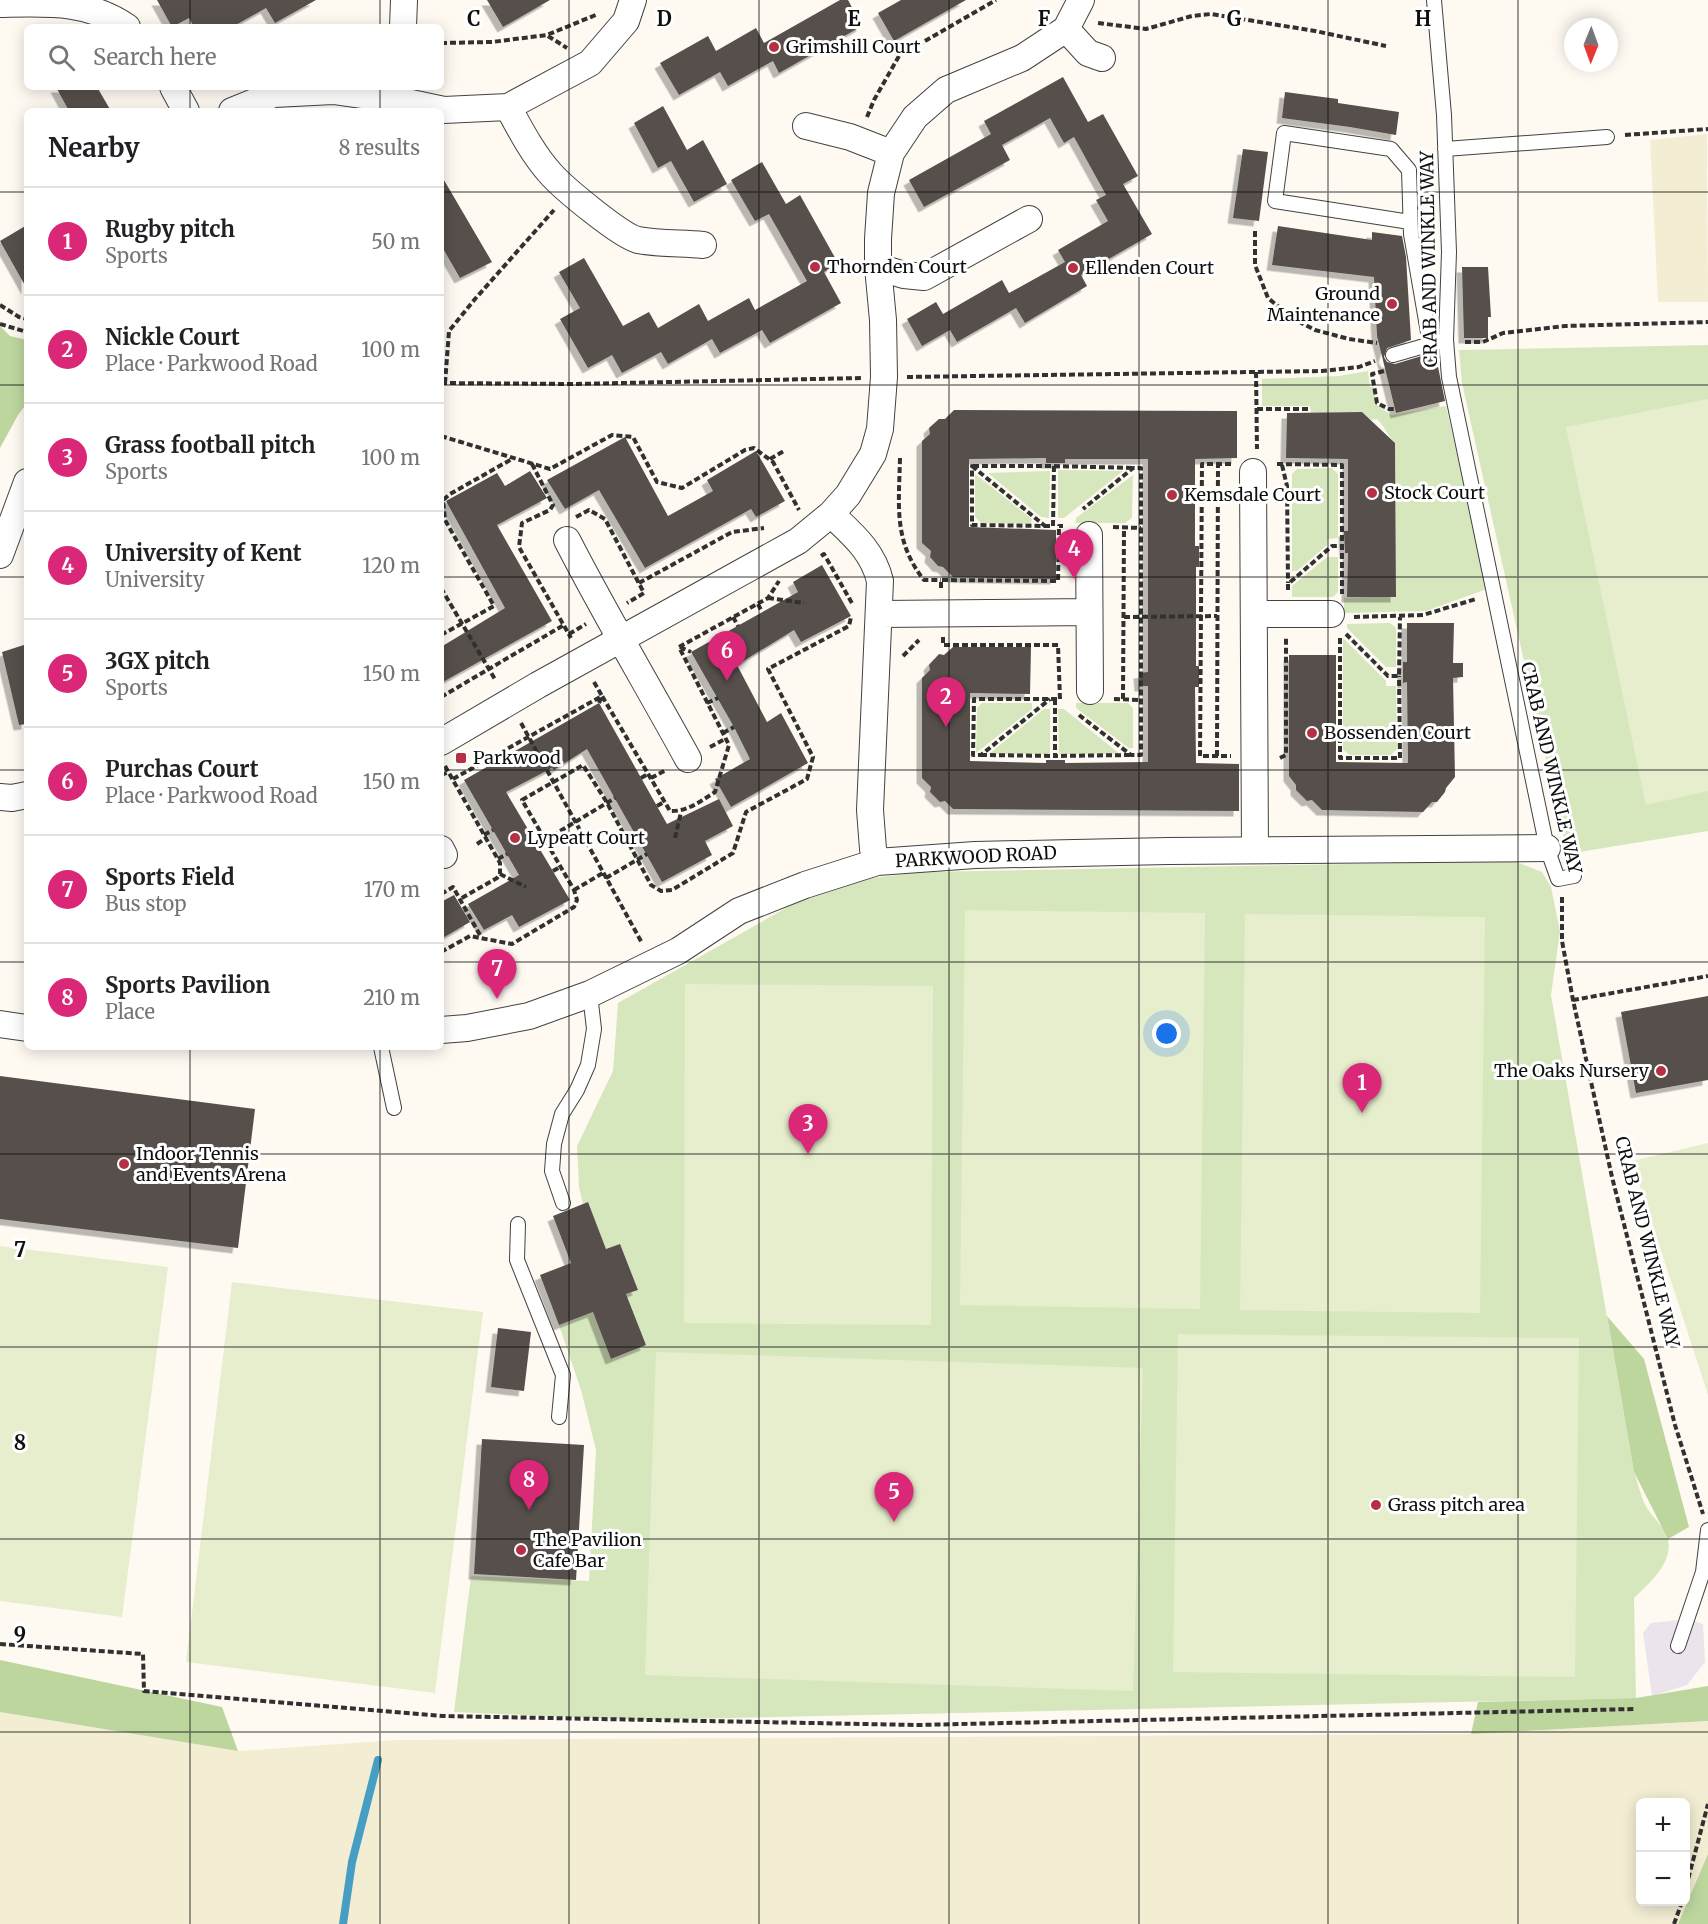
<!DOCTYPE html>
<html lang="en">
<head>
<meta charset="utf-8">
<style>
  :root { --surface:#fff; --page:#f6f6f6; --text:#202124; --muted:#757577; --line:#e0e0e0; --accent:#db2777 }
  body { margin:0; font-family:Merriweather,serif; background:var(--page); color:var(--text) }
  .controls { position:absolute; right:18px; bottom:18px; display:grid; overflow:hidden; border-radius:9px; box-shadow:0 3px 15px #0003 }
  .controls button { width:54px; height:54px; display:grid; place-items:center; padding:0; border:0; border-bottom:2px solid var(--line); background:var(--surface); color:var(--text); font:30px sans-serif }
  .compass { position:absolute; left:1564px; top:18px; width:54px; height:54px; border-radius:50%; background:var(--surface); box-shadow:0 3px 15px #0003; rotate:181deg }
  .you { position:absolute; left:1167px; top:1034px; width:21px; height:21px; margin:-15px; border:4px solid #fff; border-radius:50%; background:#1a73e8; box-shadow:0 0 0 9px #1a73e833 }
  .badge { display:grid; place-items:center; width:39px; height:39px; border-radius:50%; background:var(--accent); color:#fff; font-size:20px; font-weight:700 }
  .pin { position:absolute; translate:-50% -50px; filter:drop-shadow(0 2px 3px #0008) }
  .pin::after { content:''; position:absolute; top:32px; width:21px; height:18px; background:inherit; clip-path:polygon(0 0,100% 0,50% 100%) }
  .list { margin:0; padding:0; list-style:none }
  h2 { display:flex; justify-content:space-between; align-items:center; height:78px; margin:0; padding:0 24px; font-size:26px }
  h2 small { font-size:20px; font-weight:400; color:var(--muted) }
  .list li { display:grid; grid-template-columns:39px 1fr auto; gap:18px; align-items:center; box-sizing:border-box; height:108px; padding:0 24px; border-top:2px solid var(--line) }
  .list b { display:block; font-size:22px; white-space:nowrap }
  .list p { margin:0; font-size:20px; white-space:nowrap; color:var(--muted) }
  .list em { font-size:20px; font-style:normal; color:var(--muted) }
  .icon { flex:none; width:33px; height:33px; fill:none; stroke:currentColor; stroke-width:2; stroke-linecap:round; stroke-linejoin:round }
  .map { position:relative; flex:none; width:1708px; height:1924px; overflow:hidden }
  .search { position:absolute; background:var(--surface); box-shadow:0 3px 15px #0003; left:24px; top:24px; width:420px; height:66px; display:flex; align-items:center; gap:15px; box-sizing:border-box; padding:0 21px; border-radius:9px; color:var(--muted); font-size:22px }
  .panel { position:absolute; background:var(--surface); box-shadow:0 3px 15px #0003; left:24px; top:108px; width:420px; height:942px; border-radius:9px }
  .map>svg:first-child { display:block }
  .industrial { fill:#ebe4ed }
  .farmland { fill:#f3edd3; fill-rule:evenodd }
  .green { fill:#d7e7bd }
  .forest { fill:#bdd69e }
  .pitch { fill:#e7eece }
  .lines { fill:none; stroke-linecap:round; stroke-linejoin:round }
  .stream { stroke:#469ec4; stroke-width:8 }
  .building { fill:#574f4c; filter:url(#shadow) }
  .service-casing { stroke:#424242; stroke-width:16 }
  .minor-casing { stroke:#424242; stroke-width:28 }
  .path { stroke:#313131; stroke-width:4; stroke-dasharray:6 3; stroke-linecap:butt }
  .service { stroke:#fff; stroke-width:14 }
  .minor { stroke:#fff; stroke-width:26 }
  .grid { fill:none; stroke:#0f0f0f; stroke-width:1.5; stroke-opacity:0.55 }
  .poi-dot { fill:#b53044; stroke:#fff; stroke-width:2 }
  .labels { text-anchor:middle; stroke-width:6; stroke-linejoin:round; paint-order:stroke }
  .poi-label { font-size:18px; fill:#0f0f0f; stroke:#fff; text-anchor:start }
  .street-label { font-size:18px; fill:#0f0f0f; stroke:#fff }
  .grid-label { font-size:20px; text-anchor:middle; font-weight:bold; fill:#0f0f0f; stroke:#fff; stroke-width:6; stroke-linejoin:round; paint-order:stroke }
</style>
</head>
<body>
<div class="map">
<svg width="1708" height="1924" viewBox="0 0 1708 1924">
  <defs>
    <filter id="shadow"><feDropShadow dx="-5.5" dy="5.5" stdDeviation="0" flood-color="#0004"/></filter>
  </defs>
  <rect width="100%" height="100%" fill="#fefaf2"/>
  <path class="industrial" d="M1688,1619l15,5 2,38 -18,23 -35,11 -9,-63 8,-10z"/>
  <path class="farmland" d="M1707,134l1,168h-50l-8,-162z
    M0,1712l238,39 157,-11 1076,-6 237,-13v134l-30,69h-1678zM1640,1802h46v100h-46z"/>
  <path class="green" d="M1708,345v486l-141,23 -105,-471 -3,-33z
    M1368,371l2,16h3l4,18 14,10 55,-9 41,183 -61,22 -82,2v-15l52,-2 -1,-153c-8,-8 -10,-16 -18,-24l-6,1 -9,-8 -51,1 -1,-7h-48v-27l77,-3z
    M1332,468l6,6v64l-10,1 -1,6 -30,26h-5v-97l5,-5z
    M1058,470l65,1 -59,47h-6z
    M1050,471l-1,47 -8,-1 -53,-44z
    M975,474l57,45 -1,5 -50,-1 -6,-6z
    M1133,475l-1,43 -7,5h-49v-5z
    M1327,557h11v35l-5,5h-41v-11z
    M1390,623l6,5v39h-10l-39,-39v-4z
    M1343,638l43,43v5h10l1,63 -6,6h-41l-7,-5z
    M982,703h50v6l-56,44 1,-45z
    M1076,703h52l5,5v40h-4l-53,-40z
    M1044,709h6v45h-61z
    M1058,709h6l56,45h-61z
    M1514,861l28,11 9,15 9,44 -9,64 83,477c4,11 7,26 13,36 6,10 18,19 21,31 5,25 -19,44 -34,59l2,100 -996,22 -186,-8 17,-136 118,5 7,-131 -15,-60 -22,-65 34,-13 19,47 34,-14 -20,-51 12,-4 -18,-45 -14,4 -18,-47 -5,2 -4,-17 -2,-41 36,-75 5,-68 175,-99 78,-26 53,-6z"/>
  <path class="forest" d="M0,326l10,10 17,4v63l-9,12 -18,33z
    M1607,1316l37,43 45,168 -21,12 -34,-67z
    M0,1660l222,47 16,44 -238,-39z
    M1708,1686v35l-237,13 7,-32 158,-4z
    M1708,1854v70h-30z"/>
  <path class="pitch" d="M1708,399v392l-62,14 -80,-378z
    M965,910l240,3 -5,396 -240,-4z
    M1245,914l240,3 -5,396 -240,-3z
    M685,984l248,2 -2,339 -247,-2z
    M1708,1143v252l-76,-234z
    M0,1246l168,21 -46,350 -122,-16z
    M232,1282l251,30 -48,381 -249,-31z
    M1178,1334l401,4 -4,339 -402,-5z
    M656,1352l487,16 -10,323 -488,-16z"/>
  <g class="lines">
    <path class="stream" d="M343,1924l9,-62 26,-102"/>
  </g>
  <path class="building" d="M157,0h159l-41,23 -9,-15 -34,19h-38l-5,-9 -17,9z
    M487,0h63l-47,27z
    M840,0h8l14,26 -83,47 -6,-12 -45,25 -8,-14 -41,23 -19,-32 48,-27 8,15 40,-23 8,15z
    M901,0h65l-72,41 -16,-28z
    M1063,77l25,45 15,-8 35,62 -15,8 29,50 -71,41 6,11 -62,37 -9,-15 -59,34 -7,-12 -28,16 -15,-27 29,-17 7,12 59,-34 7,13 56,-31 -7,-12 50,-29 -12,-21 10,-5 -32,-58 -10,6 -14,-25 -48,27 8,15 -86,47 -15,-27 82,-46 -7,-13z
    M56,87h41l14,24h-42z
    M1285,92l53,7v4l61,9 -3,23 -46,-8 -68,-9z
    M663,106l24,44 16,-10 24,44 -33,18 -23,-41 -13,7 -24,-45z
    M1243,149l25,3 -9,69 -26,-3z
    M762,162l24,42 14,-9 38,68 -14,9 17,31 -71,40 -8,-13 -42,23 -8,-14 -44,25 -7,-12 -39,21 -10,-18 -24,13 -28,-49 20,-11 -21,-36 25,-14 39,68 26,-14 9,16 41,-24 9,17 41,-23 6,12 52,-29 -38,-67 -14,7 -24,-41z
    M441,175l51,87 -32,16 -19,-33z
    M27,225v64l-27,-48z
    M1278,226l94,14v-8l30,4 4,21 5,83 -24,8 -3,9 3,5 8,2 40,-12 10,49 -49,12 -19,-77 -3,-59 -102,-12z
    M1462,267h26l3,50h-3v21h-24z
    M954,410l283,1v47l-42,1v87h4v21h-3v99h3v21h-4l1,76 43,1v47l-286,-2 -8,-8 -5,1 -10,-10 1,-5 -9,-9v-100l8,-8 -1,-5 10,-11 5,1 9,-8h78l-1,47 -60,-1v68l76,2v-3h19v3l83,-1v-76h-8l-1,-13 9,-1v-213h-83v4h-19v-5l-77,1v68l87,3v49l-103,-2 -10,-10 -5,-1 -8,-9 1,-6 -9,-8v-102l8,-7 -1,-6 10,-9h6z
    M1362,412l33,31 1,154h-49l1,-44h-3l-1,-22h4v-72l-62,-1 1,-45z
    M625,437l43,79 45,-25 -6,-11 49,-29 29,50 -29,16 -5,-8 -106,59 -46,-78 -34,19 -18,-29z
    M530,471l17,27 -50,27 55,96 -111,62v-36l64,-39 -59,-107 51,-28 8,13z
    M822,565l29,51 -50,26 -7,-12 -57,35 30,57 14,-9 27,50 -77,44 -16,-28 35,-20 -16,-32 -43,-75 107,-60 -5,-10z
    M1407,623h47l-1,40h10v14l-10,1 2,99 -9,11 -1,4 -8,10h-5l-9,10 -101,-2 -10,-10 -5,1 -11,-11v-5l-7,-9v-121h47v107l72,1 -1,-81 -4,1v-21h4z
    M27,644v80l-8,1 -17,-73z
    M599,703l68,121 52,-25 14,27 -28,15 7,14 -50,27 -75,-133 -33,21 -2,-2 -46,24 64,108 -51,27 -7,-12 -28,15 -16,-26 51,-29 -55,-95z
    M454,895l16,27 -29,17v-37z
    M1708,996v84l-72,13 -15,-81z
    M0,1076l255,33 -17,139 -238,-29z
    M588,1202l18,47 14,-5 18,46 -12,4 20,51 -35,14 -18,-47 -34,13 -19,-50 31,-12 -18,-47z
    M498,1328l33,4 -7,59 -33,-4z
    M482,1439l102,6 -8,135 -102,-6z"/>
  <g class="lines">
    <g class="service-casing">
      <path id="service" d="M1434,0l10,115 5,137 -3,88 3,37 98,471 11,31 16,-3
        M1445,149l162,-12
        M1410,222l-135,-21 9,-68 107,16 18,21 2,64 19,110
        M1393,355l45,-13
        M381,1047l13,61
        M563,1203l-11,-32 2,-27 8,-30 15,-24 11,-25 6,-36 -4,-35
        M518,1224l-1,36 46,115 -4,42
        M1678,1646l25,-74 5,-42"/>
    </g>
    <g class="minor-casing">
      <path id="minor" d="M0,4c46,-1 88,-4 127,23
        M403,27l1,-27
        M1066,29l22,24 14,5
        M173,87l13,24
        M508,107c12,22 25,47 42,66 13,15 71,63 88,67 21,4 44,3 65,5
        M232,111l42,-17 59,-3 64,9 47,10 64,-3 82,-44 36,-42 7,-21
        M806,126l44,11 41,16
        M878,267l26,8 20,2 105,-58
        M1253,472l2,378
        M831,514c21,20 42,37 49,67l-10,229 3,39 4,13
        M1089,535l1,156
        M567,540c38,74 81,146 121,219
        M0,555l27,-73
        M880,614l209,-2
        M1255,614h76
        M441,742l97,-57 260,-144 33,-27 17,-19 25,-41 7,-25 4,-52 -1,-57 -5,-53v-28l3,-46 10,-40 24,-36 31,-27 76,-32 44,-29 15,-29
        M0,797l12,1 15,-3
        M441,849l3,6
        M0,1024l27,4
        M441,1030l26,-2 62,-12 61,-22 88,-43 61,-40 66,-26 72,-23 98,-7 193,-4 379,-3"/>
    </g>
    <path class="path" d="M1098,23l48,6 46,-13 19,-2 104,17 71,15
      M548,36l19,12
      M441,43l51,-1 55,-7 51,-21
      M867,117l7,-17 25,-44 97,-56
      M1625,135l83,-6
      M1255,231v34l13,33 24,20 23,12 34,9 28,4
      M0,305l19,12 8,2
      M0,324l27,8
      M1465,342h18l20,-9 62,-7 143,-4
      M1384,371l-12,3 5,29 12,6h6
      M1256,372l1,77
      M907,377l415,-6 37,-4 16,-6
      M441,383l132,1 288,-6
      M445,383l4,-52 26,-32 79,-89
      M1257,409h51
      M441,436l109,33 62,-34 21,2 24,45 25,6 63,-38 9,-2 19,14 26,48
      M900,458c-1,47 -7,83 24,122h17
      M770,459l14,-8
      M532,464l21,41 -3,5 -28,13 -3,24 52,91
      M1231,464h-29l-2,292h31
      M1277,464l65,1v129
      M1282,465l5,21 1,97
      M972,466l73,60 -73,-1z
      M973,466h81l-1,60h-8
      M1054,466l79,2
      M576,517l13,-7 16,9 39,74 -17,10
      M1113,527l28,1
      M821,556l3,-2 29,51
      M639,583l93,-51 32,-4
      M441,588l55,93
      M941,588v-8l117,1 1,-55h4
      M1288,590v-6l44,-38h10
      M768,598l36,5
      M758,604l4,8
      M733,617l5,9
      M1124,617l93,-1
      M1354,617l69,-2 53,-16
      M569,634l17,-10
      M1346,634l42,42h11l1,-59
      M441,635l53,-29 -49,-86 -2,-20 7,-6 62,-35
      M943,637v8h115l2,54h-86l-1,56h8l69,-56
      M1340,638v120h60l-1,-82
      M680,647l11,5
      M903,656l16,-16
      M594,682l8,14 -3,7
      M441,697l123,-72
      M1055,699v57l76,-1
      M1114,699l26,1
      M1123,699l1,-172
      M707,703l11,-5
      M1079,715l52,40h10v-287h-8l-50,41
      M521,723l121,220
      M723,733l11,-6
      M710,747l15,-8
      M981,755l74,1
      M1217,756l1,-293
      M1280,758l6,-3v-118
      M445,766l55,97v11l-3,4 -37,21
      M441,775l8,-3
      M641,778l7,-4
      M651,778l15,-8
      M453,779l149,-83 68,115c17,1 31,-10 45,-19l14,-47 -50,-98 89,-49 11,-17
      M657,806l7,-4
      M484,835l9,-5
      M675,838l6,-26
      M477,844l9,-6
      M537,845l78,-47
      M498,859l9,-5
      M553,871l7,-4
      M500,874l26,13
      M606,878l41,-24
      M574,890l29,-17
      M441,894l12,-7 28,50
      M1562,897v44l11,59 39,177 63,248 28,89
      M441,952l29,-16 42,8 62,-37 3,-7 -3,-10 -52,-90 61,-35 23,36 45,84 10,6 11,-1 61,-37 13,-41 61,-33 6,-22 -45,-88 81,-43 2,-9
      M1573,1000l135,-24
      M0,1644l143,10 1,37 298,25 475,9 718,-16
      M1686,1887l22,-83
      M1674,1924l8,-22"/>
    <use href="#service" class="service"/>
    <use href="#minor" class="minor"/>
  </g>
  <path class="grid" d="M190,0v27M380,0v27M569,0v1924M759,0v1924M949,0v1924M1139,0v1924M1328,0v1924M1518,0v1924M190,87v24M380,87v24M0,192h27M441,192h1267M0,385h27M441,385h1267M0,577h27M441,577h1267M0,770h27M441,770h1267M0,962h27M441,962h1267M190,1047v877M380,1047v877M0,1154h1708M0,1347h1708M0,1539h1708M0,1732h1708"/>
  <g class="poi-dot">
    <circle cx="774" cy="47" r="6"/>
    <circle cx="815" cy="267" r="6"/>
    <circle cx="1073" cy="268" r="6"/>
    <circle cx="1392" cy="304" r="6"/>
    <circle cx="1372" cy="493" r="6"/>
    <circle cx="1172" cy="495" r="6"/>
    <circle cx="1312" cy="733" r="6"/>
    <rect x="455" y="752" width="12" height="12" rx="3"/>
    <circle cx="515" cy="838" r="6"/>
    <circle cx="1661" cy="1071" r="6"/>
    <circle cx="124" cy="1164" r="6"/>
    <circle cx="1376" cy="1505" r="6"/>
    <circle cx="521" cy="1550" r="6"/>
  </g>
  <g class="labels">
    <g class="poi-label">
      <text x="786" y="53">Grimshill Court</text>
      <text x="827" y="273">Thornden Court</text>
      <text x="1085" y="274">Ellenden Court</text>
      <text x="1380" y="300" text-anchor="end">Ground<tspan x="1380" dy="21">Maintenance</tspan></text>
      <text x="1384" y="499">Stock Court</text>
      <text x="1184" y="501">Kemsdale Court</text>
      <text x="1324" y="739">Bossenden Court</text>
      <text x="473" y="764">Parkwood</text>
      <text x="527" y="844">Lypeatt Court</text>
      <text x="1649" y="1077" text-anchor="end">The Oaks Nursery</text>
      <text x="136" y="1160">Indoor Tennis<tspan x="136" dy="21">and Events Arena</tspan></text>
      <text x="1388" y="1511">Grass pitch area</text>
      <text x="533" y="1546">The Pavilion<tspan x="533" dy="21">Cafe Bar</tspan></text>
    </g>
    <g class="street-label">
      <text transform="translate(1429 259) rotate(-91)" y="6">CRAB AND WINKLE WAY</text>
      <text transform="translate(1551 768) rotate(77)" y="6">CRAB AND WINKLE WAY</text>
      <text transform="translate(976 857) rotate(-3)" y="6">PARKWOOD ROAD</text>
      <text transform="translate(1647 1242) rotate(76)" y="6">CRAB AND WINKLE WAY</text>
    </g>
  </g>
  <g class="grid-label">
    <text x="474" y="26">C</text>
    <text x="664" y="26">D</text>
    <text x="854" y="26">E</text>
    <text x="1044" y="26">F</text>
    <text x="1234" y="26">G</text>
    <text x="1423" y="26">H</text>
    <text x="20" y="1257">7</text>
    <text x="20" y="1450">8</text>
    <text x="20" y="1642">9</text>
  </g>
</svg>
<div class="controls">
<button>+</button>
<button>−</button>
</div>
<svg class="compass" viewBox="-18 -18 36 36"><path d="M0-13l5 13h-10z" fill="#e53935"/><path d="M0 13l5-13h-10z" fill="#757577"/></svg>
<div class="you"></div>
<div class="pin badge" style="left:1362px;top:1113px">1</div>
<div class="pin badge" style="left:946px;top:727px">2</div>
<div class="pin badge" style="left:808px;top:1154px">3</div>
<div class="pin badge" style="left:1074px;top:579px">4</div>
<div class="pin badge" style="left:894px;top:1522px">5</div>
<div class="pin badge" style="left:727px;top:681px">6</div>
<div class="pin badge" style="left:497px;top:999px">7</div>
<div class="pin badge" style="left:529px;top:1510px">8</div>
<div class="search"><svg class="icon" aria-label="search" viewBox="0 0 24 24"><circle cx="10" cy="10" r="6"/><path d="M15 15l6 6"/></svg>Search here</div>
<section class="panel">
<h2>Nearby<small>8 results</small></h2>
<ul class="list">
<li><span class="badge">1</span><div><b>Rugby pitch</b><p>Sports</p></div><em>50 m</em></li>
<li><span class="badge">2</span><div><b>Nickle Court</b><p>Place · Parkwood Road</p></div><em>100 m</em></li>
<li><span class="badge">3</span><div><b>Grass football pitch</b><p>Sports</p></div><em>100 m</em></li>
<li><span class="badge">4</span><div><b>University of Kent</b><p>University</p></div><em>120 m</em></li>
<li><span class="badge">5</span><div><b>3GX pitch</b><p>Sports</p></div><em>150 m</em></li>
<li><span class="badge">6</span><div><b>Purchas Court</b><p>Place · Parkwood Road</p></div><em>150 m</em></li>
<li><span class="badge">7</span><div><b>Sports Field</b><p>Bus stop</p></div><em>170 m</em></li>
<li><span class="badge">8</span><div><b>Sports Pavilion</b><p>Place</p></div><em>210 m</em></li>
</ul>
</section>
</div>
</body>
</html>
